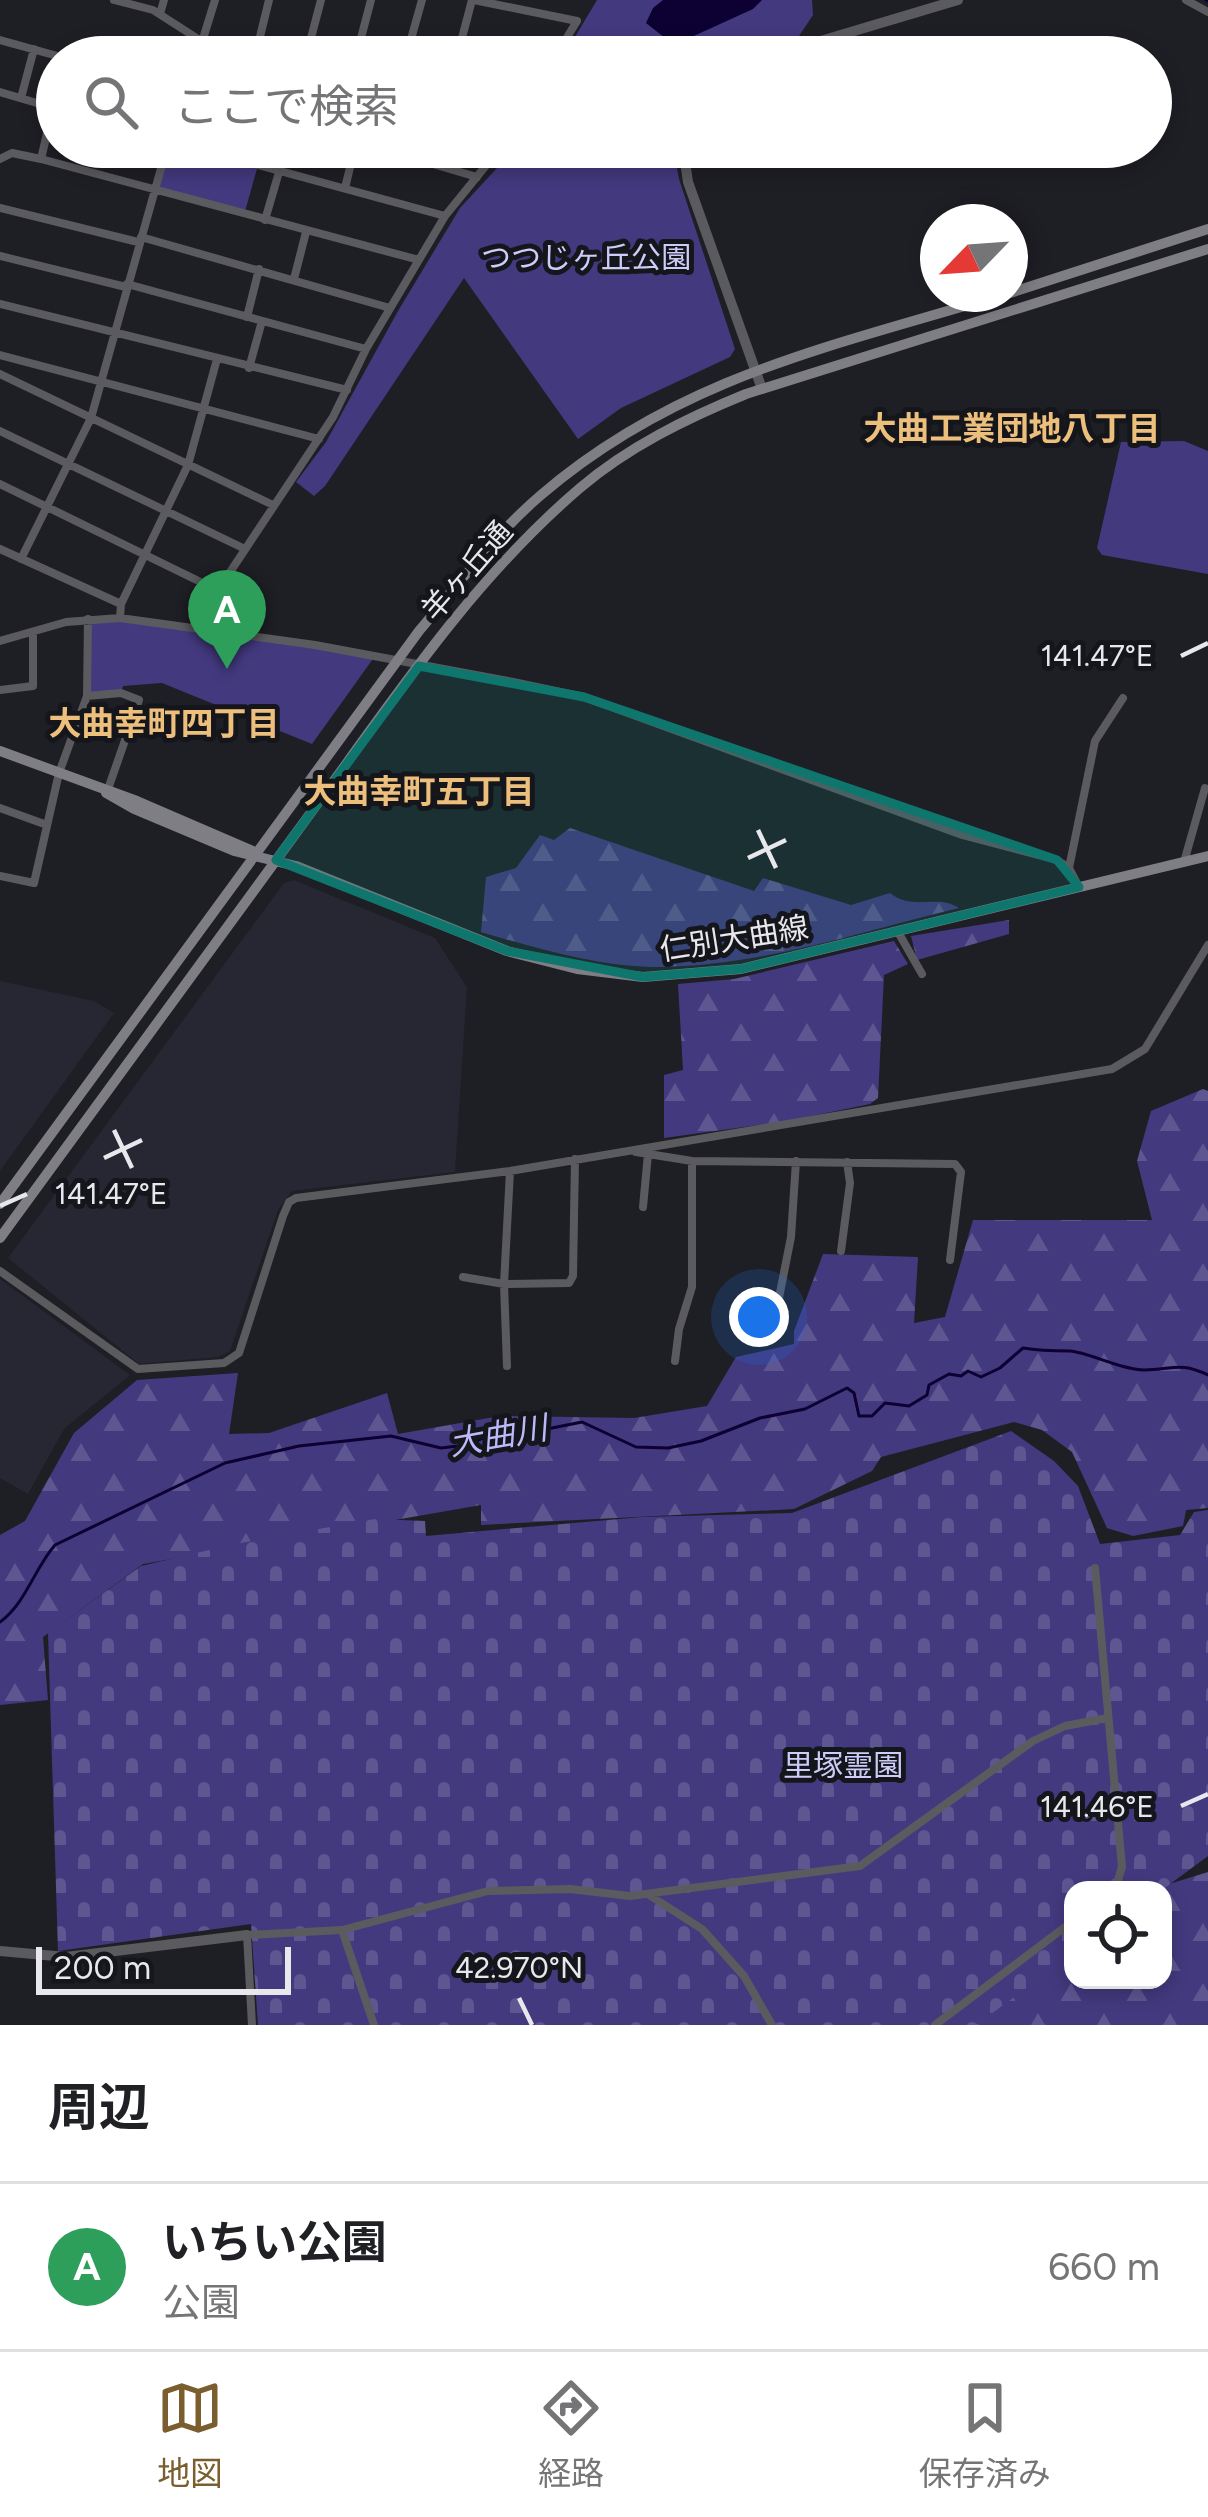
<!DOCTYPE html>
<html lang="ja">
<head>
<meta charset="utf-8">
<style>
  :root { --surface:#fff; --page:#f2f2f2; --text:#202124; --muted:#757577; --line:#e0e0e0; --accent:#7b5e2e }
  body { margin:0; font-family:Figtree,"Noto Sans JP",sans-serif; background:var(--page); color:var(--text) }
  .controls { position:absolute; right:36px; bottom:36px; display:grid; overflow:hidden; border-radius:24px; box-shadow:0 6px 18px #0003 }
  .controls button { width:108px; height:108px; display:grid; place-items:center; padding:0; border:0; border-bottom:3px solid var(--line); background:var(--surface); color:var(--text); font:60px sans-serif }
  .compass { position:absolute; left:920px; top:204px; width:108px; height:108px; border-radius:50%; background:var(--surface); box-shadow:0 6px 18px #0003; rotate:245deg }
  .scale { position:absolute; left:36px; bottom:30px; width:255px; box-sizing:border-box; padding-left:12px; border:6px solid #e7e7ec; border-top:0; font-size:33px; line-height:42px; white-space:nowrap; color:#e7e7ec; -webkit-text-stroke:9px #15151c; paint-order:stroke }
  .you { position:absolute; left:759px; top:1317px; width:42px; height:42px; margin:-30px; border:9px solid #fff; border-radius:50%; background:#1a73e8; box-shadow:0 0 0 18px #1a73e833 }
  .badge { display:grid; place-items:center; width:78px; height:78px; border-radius:50%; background:var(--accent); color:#fff; font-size:39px; font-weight:700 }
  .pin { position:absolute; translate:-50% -99px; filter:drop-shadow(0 3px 6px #0008) }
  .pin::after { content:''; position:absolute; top:63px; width:42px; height:36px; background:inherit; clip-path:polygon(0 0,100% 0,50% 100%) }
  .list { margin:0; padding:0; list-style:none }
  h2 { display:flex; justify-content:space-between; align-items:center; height:156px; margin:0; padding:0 48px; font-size:51px }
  h2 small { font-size:39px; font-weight:400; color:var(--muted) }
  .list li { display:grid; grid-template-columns:78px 1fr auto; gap:36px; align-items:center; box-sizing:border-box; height:168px; padding:0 48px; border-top:3px solid var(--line) }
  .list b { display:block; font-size:45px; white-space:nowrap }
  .list p { margin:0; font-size:39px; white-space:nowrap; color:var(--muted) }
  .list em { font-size:39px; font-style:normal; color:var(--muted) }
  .icon { flex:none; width:66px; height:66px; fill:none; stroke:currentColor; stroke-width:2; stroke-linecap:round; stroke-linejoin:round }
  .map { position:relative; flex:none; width:1208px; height:2025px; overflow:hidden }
  .search { position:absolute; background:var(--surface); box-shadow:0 6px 18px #0003; left:36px; right:36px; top:36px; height:132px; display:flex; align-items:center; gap:30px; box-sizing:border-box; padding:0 42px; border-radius:66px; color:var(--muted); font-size:45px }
  .sheet { height:324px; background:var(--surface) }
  nav { display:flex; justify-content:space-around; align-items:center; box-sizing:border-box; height:168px; border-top:3px solid var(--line); background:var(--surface); font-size:33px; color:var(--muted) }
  nav a { display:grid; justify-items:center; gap:6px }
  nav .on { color:var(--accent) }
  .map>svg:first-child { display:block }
  .built { fill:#272633 }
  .forest { fill:url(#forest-firs) }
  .cemetery { fill:url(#cemetery-stones) }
  .park { fill:#43397f }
  .water { fill:#0d0032 }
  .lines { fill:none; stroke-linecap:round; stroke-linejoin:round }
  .stream { stroke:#0d0032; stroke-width:3 }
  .minor { stroke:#5b5b5f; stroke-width:8 }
  .tertiary { stroke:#5b5b5f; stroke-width:10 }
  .secondary { stroke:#7e7e84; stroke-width:10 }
  .marked { fill:#0f766e; fill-opacity:0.2; stroke:#0f766e; stroke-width:9; stroke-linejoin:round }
  .ticks { fill:none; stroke:#e7e7ec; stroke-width:4.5 }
  .labels { text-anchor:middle; stroke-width:10; stroke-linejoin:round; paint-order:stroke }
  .park-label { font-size:30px; fill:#cdccf8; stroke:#15151c }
  .street-label { font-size:30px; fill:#e7e7ec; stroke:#15151c }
  .neighbourhood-label { font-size:33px; font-weight:bold; fill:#edbf7c; stroke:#15151c }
  .water-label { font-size:33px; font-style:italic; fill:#bbb9f9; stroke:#15151c }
  .ticks-label { font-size:30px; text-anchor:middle; fill:#e7e7ec; stroke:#15151c; stroke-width:10; stroke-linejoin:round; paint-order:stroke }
</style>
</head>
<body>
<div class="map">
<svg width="1208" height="2025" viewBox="0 0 1208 2025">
  <defs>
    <pattern id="forest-firs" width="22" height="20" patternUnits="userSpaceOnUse" patternTransform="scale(3)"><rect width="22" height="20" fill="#43397f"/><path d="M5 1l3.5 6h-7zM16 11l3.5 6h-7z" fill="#5e5691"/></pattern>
    <pattern id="cemetery-stones" width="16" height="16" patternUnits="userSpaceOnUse" patternTransform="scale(3)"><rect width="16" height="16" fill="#43397f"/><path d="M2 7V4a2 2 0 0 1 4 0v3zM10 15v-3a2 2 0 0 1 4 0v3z" fill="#5e5691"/></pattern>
  </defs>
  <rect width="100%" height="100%" fill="#1e1e25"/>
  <path class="built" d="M294,880l141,58 32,49 -12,185 -163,19 -14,19 -48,141 -12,6 -79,7 -131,-106 276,-375z
    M0,981l94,20 20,12 -114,158z
    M0,1279l130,96 -66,54 -36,65 -28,-16z"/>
  <path class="forest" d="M570,828l184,63 9,-13 88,27 39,-12c24,19 47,0 69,15 -100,24 -204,60 -307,59 -57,-1 -116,-19 -171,-35l5,-55 30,-9 24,-33 14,5z
    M1009,920v14l-92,26 -6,-24z
    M894,941l14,23 -24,11 -6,123 -8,6 -83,17 -123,17v-63l19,-5 -5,-86 56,-5z
    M1203,1089l5,2v417l-22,2 -3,16 -50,10 -26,-8 -35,-76 -30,-22 -28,-8 -133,35 -9,14 -78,38 -313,16v-20l-338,59 -100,73 5,63 -48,5v-170l25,-14 49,-88 63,-53 101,-7 -9,61 40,-1 118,-40 11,41 102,-18 134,2 73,-12 29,-49 58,-13v-13l29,-77 95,3 -4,66 31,-6 28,-97h179l-15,-59 14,-50z
    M1208,1872v153h-238l103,-80v35h90v-90h-13z"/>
  <path class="cemetery" d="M1011,1431l43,30 24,25 22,58 80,-9 14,-23 14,-2v346l-46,34h-89v64l-97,71h-718l-7,-101 -193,27 -10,-318 93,-67 94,-22 140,-25 50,2 1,15 216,-19 150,-4z"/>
  <path class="park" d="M597,0h215l1,15 -16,24 -61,18h-173z
    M167,147h25l66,18 -14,50 -90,-25z
    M509,147h164l6,32 56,170 -5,8 -109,51 -43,31 -114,-161 -139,208 -11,10 -18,-14 30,-40 72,-131 62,-103 37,-40z
    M1184,441l24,10v123l-106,-19 -5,-7 24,-106z
    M120,618l255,38 -63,88 -150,-61 -39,3 -2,7 -34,3 1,-77z"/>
  <path class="water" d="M663,0h99l-9,9 -79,36 -28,-22 7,-15z"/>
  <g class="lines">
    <path class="stream" d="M1206,0l2,1
      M0,1622c26,-19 34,-53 55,-77l170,-82 74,-17 92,-10 50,12 25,-3 39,-16h42l35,-7 54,25 32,1 33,-7 59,-23 45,-9 42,-21 7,5 5,23h13l13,-13 24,3 18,-11 2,-10 20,-11 12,2 7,-5 13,6 19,-9 23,-20c17,3 31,3 47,3 18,1 51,19 74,19 28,0 36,-9 64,5"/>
    <path class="minor" d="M114,0l39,10 53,34 46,13
      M474,0l103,21 -22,36
      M1186,0l22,12
      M160,14l4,-14
      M0,40l61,17
      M202,42l13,-42
      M459,46l39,11
      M255,57l14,-57
      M306,57l15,-57
      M356,57l15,-57
      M406,57l16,-57
      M457,57l15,-57
      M0,92l57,17
      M21,98l13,-49
      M192,147l253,69
      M375,147l102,30
      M0,159l12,-6 29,6 378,101
      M41,159l12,-51
      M345,188l10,-41
      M0,208l138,34
      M265,220l14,-48
      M141,237l249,71
      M0,256l126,31
      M294,279l12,-47
      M127,284l239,65
      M0,304l347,86
      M247,317l12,-48
      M0,355l319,84
      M249,368l13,-47
      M0,374l273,131
      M0,431l245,118
      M0,484l217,106
      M0,549l121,55
      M21,559l70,-141 76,-271
      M120,618l1,-14 67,-139 29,-106
      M193,628l140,-211 33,-68 79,-133 56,-69
      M0,641l66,-19 54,-4 195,27 198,37 71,15 378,138 95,25 12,8 10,19
      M0,690l33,-4v-54
      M87,696l34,-3 18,7 -32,92
      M0,808l47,17
      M1184,862l21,-74
      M1069,868l26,-127 28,-43
      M0,876l34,7 25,-110 28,-77 1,-77
      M898,932l24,42
      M636,1152l56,9 263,3 6,8 -11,88
      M643,1207l5,-53
      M841,1251l9,-68 -3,-21
      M0,1271l138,98 86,-6 15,-10 44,-137 6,-14 7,-4 214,-27 602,-102 33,-20 63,-104
      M463,1277l41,7 65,-1 4,-7 2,-117
      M776,1313l15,-76 5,-76
      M675,1361l4,-32 13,-42v-126
      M507,1366l-3,-82 6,-113
      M1095,1568l27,299 -7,23
      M649,1895l53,34 42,47 28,49
      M342,1930l32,95
      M252,2025l-5,-90 95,-5 146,-39 82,-2 60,7 230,-30 173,-125 32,-15 42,-8
      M935,2025l138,-104"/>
    <path class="tertiary" d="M767,57l191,-57
      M683,147l5,35 74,207
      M0,1951l66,6 181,-22"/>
    <path class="secondary" d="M1010,293l198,-64
      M0,751l137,50 116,50
      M106,793l28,16 100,42 62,15 211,85 70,18 66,8 98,-8 467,-113
      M0,1204l419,-573c39,-46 76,-97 122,-136 139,-119 293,-149 464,-201
      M0,1238c98,-135 197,-270 296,-405 88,-119 170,-248 284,-345 48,-41 107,-70 166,-94l462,-145"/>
  </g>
  <path class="marked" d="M419,666l165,31 473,163 22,27 -338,82 -98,8 -136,-26 -231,-91z"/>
  <path class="ticks" d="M1181,656l27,-13M758,830l18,38M748,858l38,-18M114,1130l18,38M104,1158l38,-18M0,1206l27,-12M1181,1806l27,-12M519,1998l13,27"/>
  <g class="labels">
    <g class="park-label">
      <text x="586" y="268">つつじヶ丘公園</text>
      <text x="843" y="1776">里塚霊園</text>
    </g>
    <g class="street-label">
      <text transform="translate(467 571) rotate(-49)" y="10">羊ヶ丘通</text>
      <text transform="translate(734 939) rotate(-9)" y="10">仁別大曲線</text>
    </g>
    <g class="neighbourhood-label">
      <text x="1012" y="440">大曲工業団地八丁目</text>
      <text x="164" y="735">大曲幸町四丁目</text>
      <text x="419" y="803">大曲幸町五丁目</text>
    </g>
    <g class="water-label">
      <text transform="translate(498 1435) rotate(-10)" y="12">大曲川</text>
    </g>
  </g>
  <g class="ticks-label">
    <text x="1097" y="666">141.47°E</text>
    <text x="111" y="1204">141.47°E</text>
    <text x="1097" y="1817">141.46°E</text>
    <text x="519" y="1978">42.970°N</text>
  </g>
</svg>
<div class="controls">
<button><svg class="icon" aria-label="locate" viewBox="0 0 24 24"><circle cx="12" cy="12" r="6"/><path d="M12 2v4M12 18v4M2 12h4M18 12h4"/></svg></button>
</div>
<svg class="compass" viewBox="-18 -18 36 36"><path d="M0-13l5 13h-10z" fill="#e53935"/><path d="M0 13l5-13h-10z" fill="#757577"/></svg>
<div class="scale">200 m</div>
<div class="you"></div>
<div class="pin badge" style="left:227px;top:669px;background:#2e9e5b">A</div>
<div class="search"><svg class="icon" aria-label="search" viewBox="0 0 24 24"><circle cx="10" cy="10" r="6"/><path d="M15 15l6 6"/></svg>ここで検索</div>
</div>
<section class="sheet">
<h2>周辺<small></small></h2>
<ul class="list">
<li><span class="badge" style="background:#2e9e5b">A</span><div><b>いちい公園</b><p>公園</p></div><em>660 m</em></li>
</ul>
</section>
<nav>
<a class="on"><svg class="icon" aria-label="map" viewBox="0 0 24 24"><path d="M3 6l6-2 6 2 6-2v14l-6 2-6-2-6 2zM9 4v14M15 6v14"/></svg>地図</a>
<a><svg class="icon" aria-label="directions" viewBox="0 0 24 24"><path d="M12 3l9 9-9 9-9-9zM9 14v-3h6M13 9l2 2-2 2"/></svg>経路</a>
<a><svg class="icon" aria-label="saved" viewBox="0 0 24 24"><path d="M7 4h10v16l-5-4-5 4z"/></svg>保存済み</a>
</nav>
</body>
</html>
